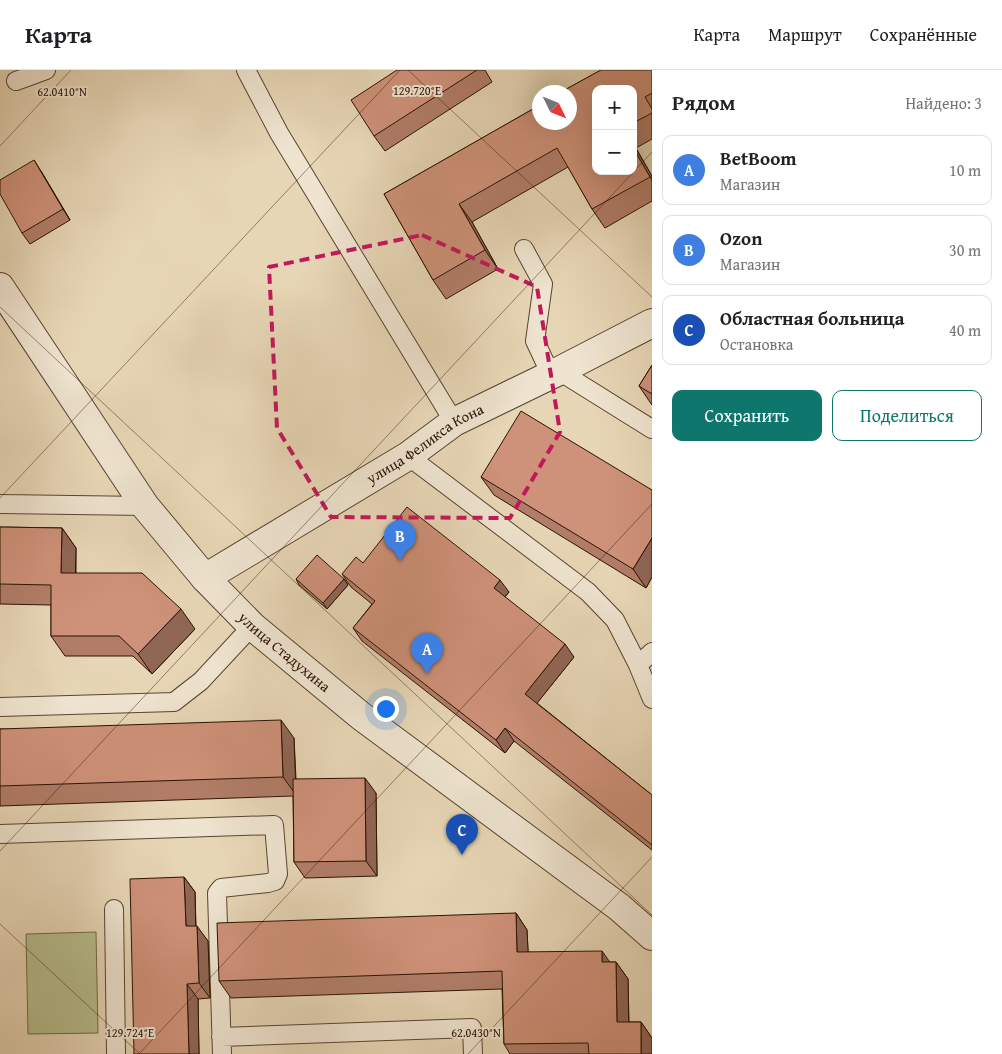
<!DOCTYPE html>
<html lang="ru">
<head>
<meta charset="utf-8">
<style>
  :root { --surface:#fff; --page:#f2f2f2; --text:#202124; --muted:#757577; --line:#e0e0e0; --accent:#0f766e }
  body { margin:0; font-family:"Gentium Book Plus",serif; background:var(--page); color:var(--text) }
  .controls { position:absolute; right:15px; top:15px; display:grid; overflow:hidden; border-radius:10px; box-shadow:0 5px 20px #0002 }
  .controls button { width:45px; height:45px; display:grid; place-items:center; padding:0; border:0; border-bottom:1px solid var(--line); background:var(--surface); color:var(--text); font:25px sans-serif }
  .compass { position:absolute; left:532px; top:15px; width:45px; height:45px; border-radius:50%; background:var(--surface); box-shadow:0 5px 20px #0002; rotate:133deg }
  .you { position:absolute; left:385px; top:638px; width:18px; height:18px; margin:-12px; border:4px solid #fff; border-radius:50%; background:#1a73e8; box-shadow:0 0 0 8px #1a73e833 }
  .badge { display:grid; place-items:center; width:32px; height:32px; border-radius:50%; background:var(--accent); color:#fff; font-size:16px; font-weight:700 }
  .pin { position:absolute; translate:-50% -41px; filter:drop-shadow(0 1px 2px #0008) }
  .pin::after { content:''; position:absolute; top:26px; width:18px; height:15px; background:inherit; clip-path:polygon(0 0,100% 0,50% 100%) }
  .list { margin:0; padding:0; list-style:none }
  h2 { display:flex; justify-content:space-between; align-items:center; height:65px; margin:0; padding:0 20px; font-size:21px }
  h2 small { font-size:16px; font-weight:400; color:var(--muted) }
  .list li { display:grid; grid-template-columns:32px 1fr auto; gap:15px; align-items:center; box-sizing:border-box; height:70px; margin:0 10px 10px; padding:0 10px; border:1px solid var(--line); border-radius:10px }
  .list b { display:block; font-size:19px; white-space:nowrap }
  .list p { margin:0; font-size:16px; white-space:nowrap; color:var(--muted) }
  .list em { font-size:16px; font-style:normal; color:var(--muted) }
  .actions { display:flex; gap:10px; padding:15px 20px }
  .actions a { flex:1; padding:11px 0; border:1px solid var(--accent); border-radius:10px; text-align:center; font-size:18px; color:var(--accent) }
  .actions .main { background:var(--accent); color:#fff }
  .map { position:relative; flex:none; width:652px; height:984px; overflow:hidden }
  header { display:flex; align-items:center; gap:30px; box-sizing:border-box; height:70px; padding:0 25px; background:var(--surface); border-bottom:1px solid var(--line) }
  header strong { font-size:24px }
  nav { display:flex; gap:28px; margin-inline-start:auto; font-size:18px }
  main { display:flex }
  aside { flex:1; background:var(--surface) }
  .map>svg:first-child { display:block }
  .green { fill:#b7bd8c; stroke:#716848 }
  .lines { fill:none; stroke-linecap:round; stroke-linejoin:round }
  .service-casing { stroke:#5a4330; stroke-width:20 }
  .minor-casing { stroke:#5a4330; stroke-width:30 }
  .tertiary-casing { stroke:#5a4330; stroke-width:30 }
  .service { stroke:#efe4d0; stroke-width:18 }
  .minor { stroke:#efe4d0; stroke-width:28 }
  .tertiary { stroke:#efe4d0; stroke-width:28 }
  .wall { fill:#b17d68; stroke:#2b1203; fill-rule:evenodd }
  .shaded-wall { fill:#906655; stroke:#2b1203 }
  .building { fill:#ce9179; stroke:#2b1203 }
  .marked { fill:none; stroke:#c2185b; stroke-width:4; stroke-dasharray:10 6; stroke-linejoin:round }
  .ticks { fill:none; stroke:#2b1203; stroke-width:1; stroke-opacity:0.45 }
  .labels { text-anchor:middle; stroke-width:4; stroke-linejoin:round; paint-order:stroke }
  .street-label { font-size:15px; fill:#2b1203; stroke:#efe4d0 }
  .ticks-label { font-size:12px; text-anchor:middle; fill:#2b1203; stroke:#efe4d0; stroke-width:4; stroke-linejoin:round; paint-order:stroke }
</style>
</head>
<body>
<header>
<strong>Карта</strong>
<nav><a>Карта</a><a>Маршрут</a><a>Сохранённые</a></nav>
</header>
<main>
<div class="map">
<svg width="652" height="984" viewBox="0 0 652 984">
  <rect width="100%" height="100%" fill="#e7d6b6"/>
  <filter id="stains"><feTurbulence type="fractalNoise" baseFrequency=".004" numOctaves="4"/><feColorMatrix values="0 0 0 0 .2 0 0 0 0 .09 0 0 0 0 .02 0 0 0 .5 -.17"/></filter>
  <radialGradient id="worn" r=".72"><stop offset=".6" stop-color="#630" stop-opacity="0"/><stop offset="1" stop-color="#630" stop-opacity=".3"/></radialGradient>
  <path class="green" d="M96,862l2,101 -70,1 -2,-100z"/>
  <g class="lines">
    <g class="service-casing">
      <path id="service" d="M246,0l33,63 175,289
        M16,11l30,-11
        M524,179l19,35 -8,57 16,34
        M559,301l93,58
        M408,386l180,136 27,28 23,45 14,34
        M0,434l145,2
        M638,595l14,-13
        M0,637l174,-5 27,-21 51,-55
        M0,764l274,-9 4,49 -3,7 -7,2 -47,5 -4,5 5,161
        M114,839l2,145
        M221,967l251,-9 1,26"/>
    </g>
    <g class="minor-casing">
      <g id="minor">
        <path id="s1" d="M205,508l203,-122 46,-34 105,-51 93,-48"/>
      </g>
    </g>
    <g class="tertiary-casing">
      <g id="tertiary">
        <path id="s2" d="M0,217l145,219 60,72 47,48 109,90 258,191 33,29"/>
      </g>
    </g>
    <use href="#service" class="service"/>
    <use href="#minor" class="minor"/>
    <use href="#tertiary" class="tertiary"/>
  </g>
  <path class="wall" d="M397,0h88l7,12 -107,69 -11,-15z
    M601,0h51v69l-16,9 16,28v25l-47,27 -13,-19 -24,-42 -96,55 26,47 -52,30 -13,-19 -49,-86 156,-89v17h30v-30h-9zM596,19h37v82h-37z
    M41,101l29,49 -40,24 -8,-11z
    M652,295v40l-13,-19z
    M481,407l171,13v87l-6,11 -152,-93z
    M0,457l62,1 14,20v25l119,56 -43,45 -19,-18h-68l-14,-20v-31l-51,-1z
    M363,493l146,29 -4,5 69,60 -37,46 115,92v55l-138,-109 -9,12 -143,-112 -9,-13 19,-24 -21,-17 -9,-13z
    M296,509h48l4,6 -21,24 -28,-24z
    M0,659l294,9 2,41 80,14 1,83 -72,2 -11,-16 -1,-66 -293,10z
    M184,807l11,15 1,34 12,15 2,57 -12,1 1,55h-65z
    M516,843l11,17 1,22 82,10h6l12,17 1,43h12l11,16v16h-142l-6,-10 -2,-55 -271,9 -12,-17z"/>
  <path class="shaded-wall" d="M633,74l19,32v4l-19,-32z
    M34,90l7,11 29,49 -7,-11z
    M459,134l13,18 26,47 -13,-19z
    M62,458l14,20 -1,45 -14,-20z
    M652,468v39l-6,11 -13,-19z
    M344,509l4,6 -21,24 -4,-6z
    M500,510l9,12 -7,8 -8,-12z
    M181,539l14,20 -43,45 -14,-20z
    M565,574l9,13 -40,50 -9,-13z
    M281,650l13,18 2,57 -13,-18z
    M505,658l9,13 -9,12 -9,-13z
    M365,708l11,15 1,83 -11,-15z
    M184,807l11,15 1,49 -10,-15z
    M516,843l11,17 2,39 -12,-17z
    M197,856l11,15 2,57 -11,-15z
    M602,881l12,17 -12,-6z
    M616,892l12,17 1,60 -12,-17z
    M187,914l11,15 1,55h-10z
    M641,952l11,16v16h-11z"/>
  <path class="building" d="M397,0h80l-103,66 -23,-36z
    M601,0h51v23l-7,4 7,12v4l-19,10v-34h-37v82h37v-23l17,29 -58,32 -35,-61 -98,56 26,46 -52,30 -49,-86 156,-89v17h30v-30h-9z
    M34,90l29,49 -41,24 -22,-39v-14z
    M652,295v29l-13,-8z
    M521,341l131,79v48l-19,31 -152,-92z
    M407,437l93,73 -6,8 71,56 -40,50 127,101v50l-147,-117 -9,12 -143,-112 22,-27 -33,-27 14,-17 7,6z
    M0,457l62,1 -1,45h81l39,36 -43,45 -19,-18h-68v-51l-51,-1z
    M317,485l27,24 -21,24 -27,-24z
    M281,650l2,57 -283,9v-57z
    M365,708l1,83 -72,1 -1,-83z
    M184,807l2,49h11l2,57 -12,1 2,70h-55l-4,-175z
    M516,843l1,39 85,-1v11h14l1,60h24v32h-52l-1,-11 -84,1 -2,-73 -283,10 -2,-58z"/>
  <path class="marked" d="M422,165l115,52 23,145 -50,86 -179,-1 -54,-89 -8,-161z"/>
  <path class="ticks" d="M408,0l244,227M0,76l71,-76M0,237l652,608M0,428l400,-428M0,781l652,-699M0,854l140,130M139,984l513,-550M468,984l184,-197"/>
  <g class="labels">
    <g class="street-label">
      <text dy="5" stroke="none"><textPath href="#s1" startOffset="258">улица Феликса Кона</textPath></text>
      <text dy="5" stroke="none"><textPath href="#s2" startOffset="465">улица Стадухина</textPath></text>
    </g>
  </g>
  <g class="ticks-label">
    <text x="417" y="25">129.720°E</text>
    <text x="62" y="26">62.0410°N</text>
    <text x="476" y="967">62.0430°N</text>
    <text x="130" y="967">129.724°E</text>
  </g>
  <rect width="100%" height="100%" filter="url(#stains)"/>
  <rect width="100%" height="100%" fill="url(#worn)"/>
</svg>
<div class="controls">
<button>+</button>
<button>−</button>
</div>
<svg class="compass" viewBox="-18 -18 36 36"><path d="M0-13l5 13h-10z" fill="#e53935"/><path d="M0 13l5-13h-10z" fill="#757577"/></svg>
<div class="you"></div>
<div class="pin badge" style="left:427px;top:604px;background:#3f7fe0">A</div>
<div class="pin badge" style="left:400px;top:491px;background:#3f7fe0">B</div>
<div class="pin badge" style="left:462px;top:785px;background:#1a4fb4">C</div>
</div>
<aside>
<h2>Рядом<small>Найдено: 3</small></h2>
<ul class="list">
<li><span class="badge" style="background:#3f7fe0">A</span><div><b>BetBoom</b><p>Магазин</p></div><em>10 m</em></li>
<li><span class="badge" style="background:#3f7fe0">B</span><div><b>Ozon</b><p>Магазин</p></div><em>30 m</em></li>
<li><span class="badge" style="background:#1a4fb4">C</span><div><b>Областная больница</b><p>Остановка</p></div><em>40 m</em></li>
</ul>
<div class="actions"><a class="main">Сохранить</a><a>Поделиться</a></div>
</aside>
</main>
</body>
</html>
